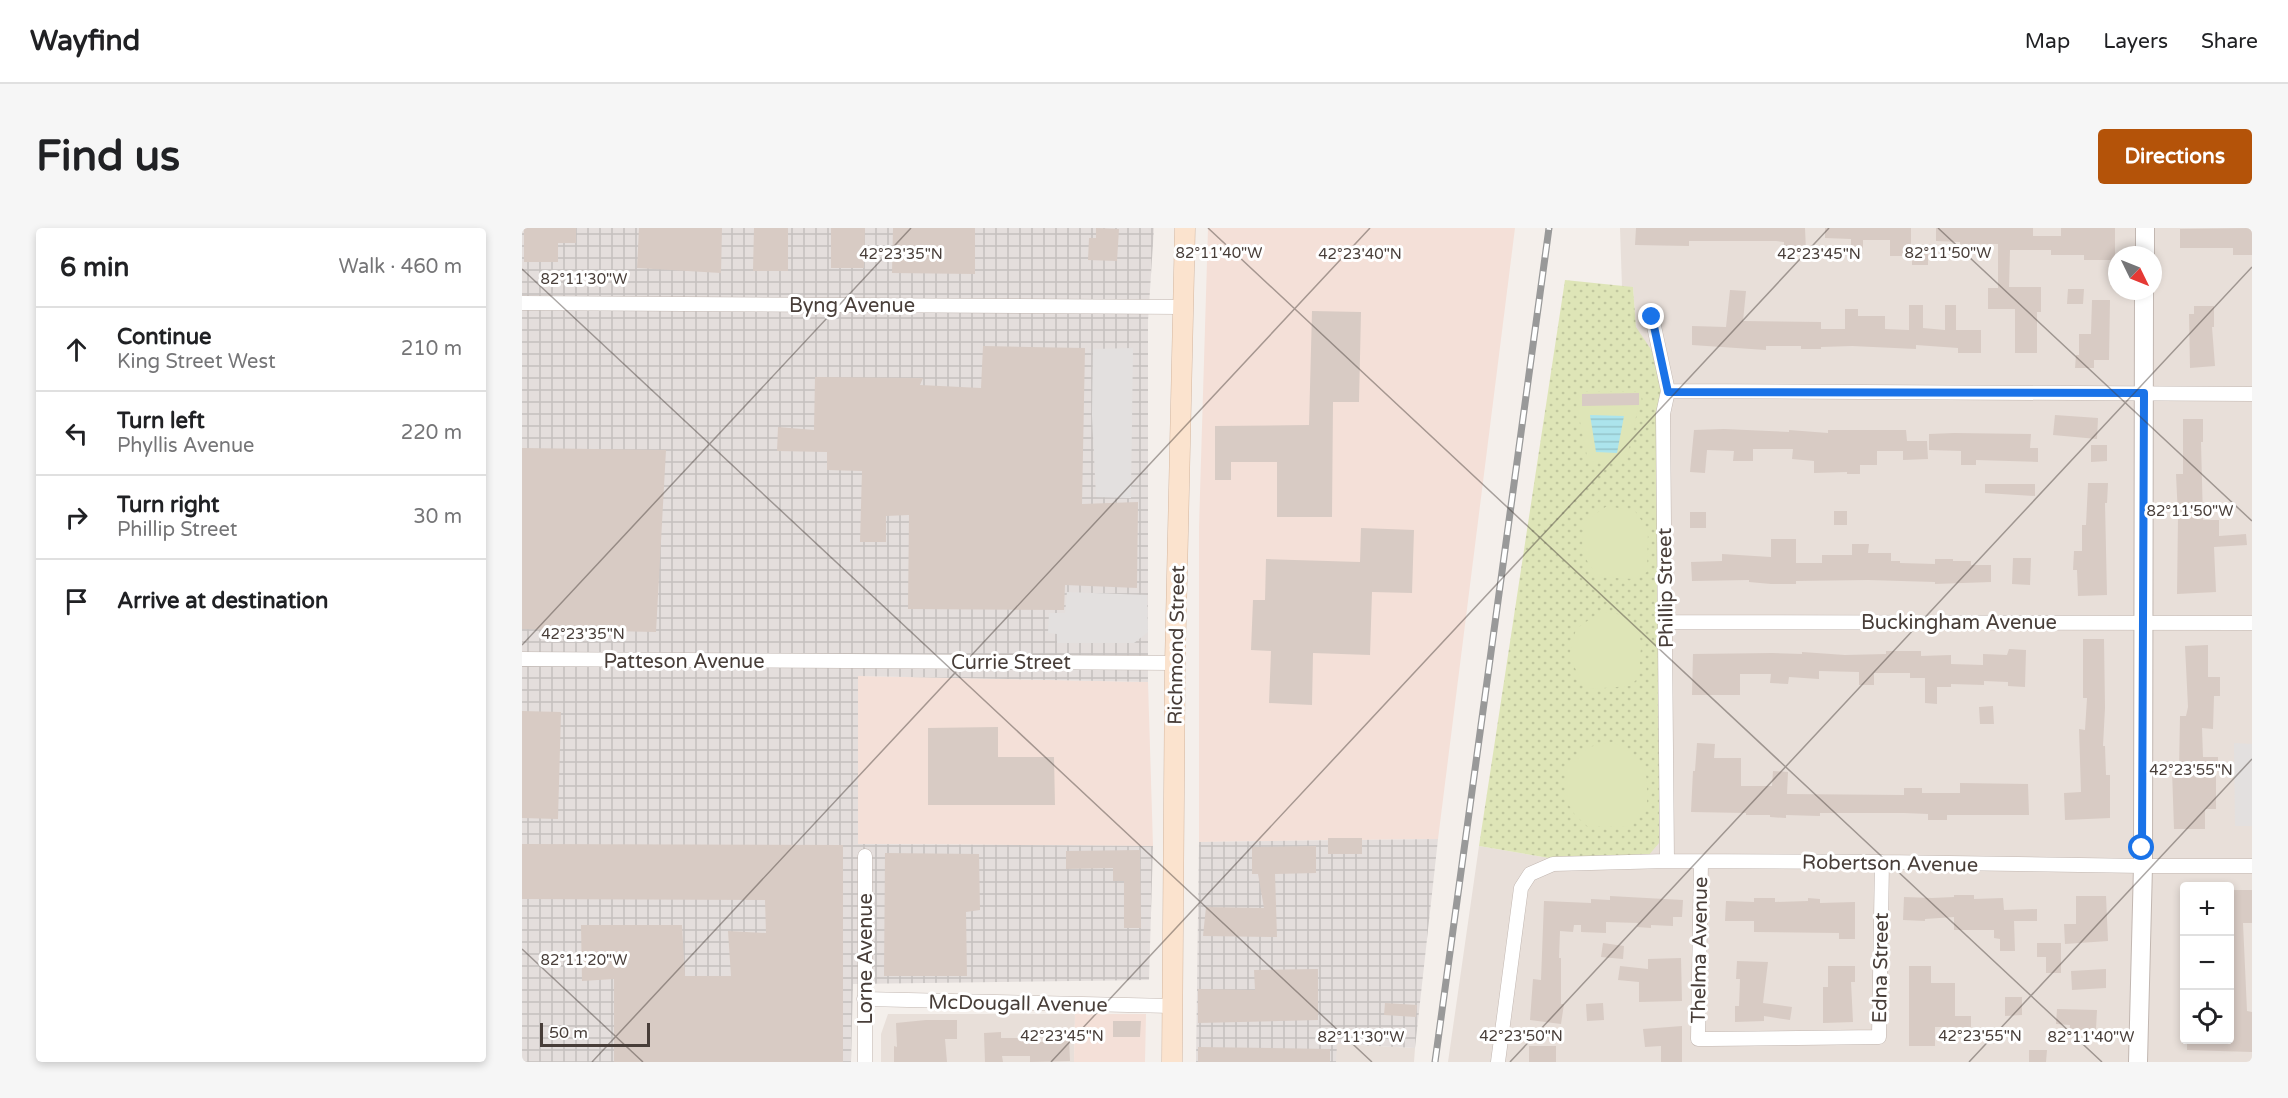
<!DOCTYPE html>
<html lang="en">
<head>
<meta charset="utf-8">
<style>
  :root { --surface:#fff; --page:#f6f6f6; --text:#202124; --muted:#757577; --line:#e0e0e0; --accent:#b45309 }
  body { margin:0; font-family:"Varela Round",sans-serif; background:var(--page); color:var(--text) }
  .controls { position:absolute; right:18px; bottom:18px; display:grid; overflow:hidden; border-radius:6px; box-shadow:0 3px 9px #0003 }
  .controls button { width:54px; height:54px; display:grid; place-items:center; padding:0; border:0; border-bottom:2px solid var(--line); background:var(--surface); color:var(--text); font:30px sans-serif }
  .compass { position:absolute; left:1586px; top:18px; width:54px; height:54px; border-radius:50%; background:var(--surface); box-shadow:0 3px 9px #0003; rotate:133deg }
  .scale { position:absolute; left:18px; bottom:15px; width:110px; box-sizing:border-box; padding-left:6px; border:3px solid #483e39; border-top:0; font-size:16px; line-height:21px; white-space:nowrap; color:#483e39; -webkit-text-stroke:4px #fff; paint-order:stroke }
  .stop { position:absolute; width:18px; height:18px; margin:-14px; border:4px solid #1a73e8; border-radius:50%; background:#fff }
  .stop.end { background:#1a73e8; border-color:#fff; box-shadow:0 2px 6px #0008 }
  .list { margin:0; padding:0; list-style:none }
  h2 { display:flex; justify-content:space-between; align-items:center; height:78px; margin:0; padding:0 24px; font-size:26px }
  h2 small { font-size:20px; font-weight:400; color:var(--muted) }
  .list li { display:grid; grid-template-columns:39px 1fr auto; gap:18px; align-items:center; box-sizing:border-box; height:84px; padding:0 24px; border-top:2px solid var(--line) }
  .list b { display:block; font-size:22px; white-space:nowrap }
  .list p { margin:0; font-size:20px; white-space:nowrap; color:var(--muted) }
  .list em { font-size:20px; font-style:normal; color:var(--muted) }
  .icon { flex:none; width:33px; height:33px; fill:none; stroke:currentColor; stroke-width:2; stroke-linecap:round; stroke-linejoin:round }
  .map { position:relative; flex:none; width:1730px; height:834px; overflow:hidden; border-radius:6px }
  header { display:flex; align-items:center; gap:36px; box-sizing:border-box; height:84px; padding:0 30px; background:var(--surface); border-bottom:2px solid var(--line) }
  header strong { font-size:28px }
  nav { display:flex; gap:33px; margin-inline-start:auto; font-size:21px }
  .intro { display:flex; align-items:center; justify-content:space-between; box-sizing:border-box; height:144px; padding:0 36px }
  h1 { margin:0; font-size:42px }
  .button { padding:15px 27px; border-radius:6px; background:var(--accent); color:#fff; font-size:21px; font-weight:700 }
  main { display:flex; gap:36px; padding:0 36px }
  aside { flex:1; background:var(--surface); border-radius:6px; box-shadow:0 3px 9px #0003 }
  .map>svg:first-child { display:block }
  .residential { fill:#e8dfd9; fill-rule:evenodd }
  .commercial { fill:#f4e0d8 }
  .industrial { fill:url(#industrial-grid) }
  .green { fill:url(#green-dots) }
  .pitch { fill:#dee5b7 }
  .parking { fill:#e3e0df }
  .water { fill:url(#water-rules) }
  .building { fill:#d8cbc4 }
  .lines { fill:none; stroke-linecap:round; stroke-linejoin:round }
  .minor-casing { stroke:#c2b7b1; stroke-width:15 }
  .tertiary-casing { stroke:#c2b7b1; stroke-width:20 }
  .secondary-casing { stroke:#d4b7a0; stroke-width:21 }
  .minor { stroke:#fff; stroke-width:14 }
  .tertiary { stroke:#fff; stroke-width:18 }
  .secondary { stroke:#fbe3ce; stroke-width:20 }
  .rail-casing { stroke:#999; stroke-width:7 }
  .rail { stroke:#fff; stroke-width:4.5; stroke-dasharray:14; stroke-linecap:butt }
  .route { stroke:#1a73e8; stroke-width:8 }
  .ticks { fill:none; stroke:#483e39; stroke-width:1.5; stroke-opacity:0.45 }
  .labels { text-anchor:middle; stroke-width:6; stroke-linejoin:round; paint-order:stroke }
  .street-label { font-size:20px; fill:#483e39; stroke:#fff }
  .ticks-label { font-size:15px; text-anchor:middle; fill:#483e39; stroke:#fff; stroke-width:6; stroke-linejoin:round; paint-order:stroke }
</style>
</head>
<body>
<header>
<strong>Wayfind</strong>
<nav><a>Map</a><a>Layers</a><a>Share</a></nav>
</header>
<div class="intro"><h1>Find us</h1><a class="button">Directions</a></div>
<main>
<aside>
<h2>6 min<small>Walk · 460 m</small></h2>
<ul class="list">
<li><svg class="icon" aria-label="ahead" viewBox="0 0 24 24"><path d="M12 20V5M6 11l6-6 6 6"/></svg><div><b>Continue</b><p>King Street West</p></div><em>210 m</em></li>
<li><svg class="icon" aria-label="left" viewBox="0 0 24 24"><path d="M17 20v-9H6M10 6l-5 5 5 5"/></svg><div><b>Turn left</b><p>Phyllis Avenue</p></div><em>220 m</em></li>
<li><svg class="icon" aria-label="right" viewBox="0 0 24 24"><path d="M7 20v-9h11M14 6l5 5-5 5"/></svg><div><b>Turn right</b><p>Phillip Street</p></div><em>30 m</em></li>
<li><svg class="icon" aria-label="arrive" viewBox="0 0 24 24"><path d="M6 21V4h12l-3 4 3 4H6"/></svg><div><b>Arrive at destination</b></div></li>
</ul>
</aside>
<div class="map">
<svg width="1730" height="834" viewBox="0 0 1730 834">
  <defs>
    <pattern id="industrial-grid" width="8" height="8" patternUnits="userSpaceOnUse" patternTransform="scale(1.5)"><rect width="8" height="8" fill="#e4dedc"/><path d="M0 4h8M4 0v8" fill="none" stroke="#c5c0be"/></pattern>
    <pattern id="green-dots" width="8" height="8" patternUnits="userSpaceOnUse" patternTransform="scale(1.5)"><rect width="8" height="8" fill="#dee5b7"/><path d="M2 2h.1M6 6h.1" fill="none" stroke="#c0c69e" stroke-width="1.8" stroke-linecap="round"/></pattern>
    <pattern id="water-rules" width="6" height="5" patternUnits="userSpaceOnUse" patternTransform="scale(1.5)"><rect width="6" height="5" fill="#ace4ec"/><path d="M0 2.5h6" fill="none" stroke="#96c5cb"/></pattern>
  </defs>
  <rect width="100%" height="100%" fill="#f4efeb"/>
  <path class="residential" d="M1098,0h632v834h-804l31,-216 70,12 87,-530 -3,-41h-11zM1595,27h36v36h-36zM1662,658h46v154h-46z
    M366,786h187l-1,48h-193v-28z
    M814,816l79,4 -1,14h-78z"/>
  <path class="commercial" d="M686,0h307l-77,611 -239,3v-315z
    M336,448l290,6 5,164 -295,-2z
    M553,786h71l-1,48h-71z"/>
  <path class="industrial" d="M0,0h632l-6,93v361l-290,-6v168l295,2 -4,134 -296,4 -2,78h-329z
    M916,611l-23,209 -78,-4 -1,18h-140l3,-220z"/>
  <path class="green" d="M1043,52l68,7 3,40 22,33 5,23 -4,460 -11,13 -99,2 -70,-12z"/>
  <path class="pitch" d="M1057,164h62l1,12 -4,4 -12,54 -38,-1 -11,-54z
    M1085,278l28,5 13,19 -1,42 -14,7 -34,-2c-18,-20 -19,-30 -14,-56z
    M1078,384l25,3 14,14 2,16 -2,32 -9,9 -40,3 -9,-9 -12,-24 7,-27z
    M1090,514c38,18 35,27 35,66l-19,19 -41,-1 -12,-11 -11,-18 3,-27 22,-23z"/>
  <path class="parking" d="M611,120l-2,150 -35,-1 -4,-82 1,-66z
    M545,364l80,3 1,37 -14,11h-77v-9l-9,-1 1,-20h16z
    M1712,515l18,1v82h-17z"/>
  <path class="water" d="M1068,187l34,1 -7,37 -21,-1z"/>
  <path class="building" d="M2,0h52v15h-18v19h-34z
    M117,0h83l-1,45 -84,-5z
    M232,0h34v43h-35z
    M309,0h34l-1,40h-33z
    M371,0h82v46l-83,-1z
    M574,0l23,1 -2,32 -29,-1 1,-22h7z
    M1114,0h169l1,23 -22,1v-10l-8,-1h-87v5l-54,-1z
    M1303,0h86v28h-21v-16h-27v14h-12v-15l-26,-1z
    M1414,0h97v8h28v-8h54v32h-31v-5h-33v-5h-41l-1,37h32v25h-4v41h-22v-44h-27v-21h10v-44h-38v-2l-24,-1z
    M1730,0v27h-19v-7h-53v-19z
    M1406,19v18h-16v-17z
    M1546,61h16l-1,15h-16z
    M1208,62l16,1 -3,30 78,1v7h24v-20h13v7h27v13l24,1v-25h14v23l22,2v-25h11v25h25v23h-23v-5l-42,-3v4l-64,-3 -31,1v2h-20v-3h-35v4l-74,-5v-19l34,1z
    M1570,72h18l-1,60h-15v8h-19l1,-13h3v-21h12z
    M1672,78h20v21h-2l3,39 -25,2 -1,-54h5z
    M790,83l49,1 -2,90h-26l-1,115h-55v-55h-46v18h-16v-54l94,-1z
    M461,118l102,2 -3,156 56,-2 -1,86 -72,-3 -1,25 -156,-1 1,-94 -23,1v26h-26l2,-71 -35,-1v-18l-50,-1 1,-24 36,3 1,-53 108,1 -3,7 61,3z
    M1117,165v12l-57,1v-12z
    M1533,187l43,3 -1,21 -44,-4z
    M1661,191h20v23h-2l2,78h16v16l27,-2 1,11 -33,2 2,45 -39,2 1,-78 -2,-42h7z
    M1202,201l65,3v-2l39,3v-3h78l1,11h20l1,18 -25,1v-9h-26v14h-17v9h-13v-2l-33,1v-12l-22,-2 1,-10h-40v12h-20l1,-10 -27,-1 -2,23 -15,-1 4,-42z
    M1432,205l77,1 -1,14h8v14l-62,-2v5h-15v-14l-32,-1v-16z
    M1569,217h16v16l-16,1z
    M0,220l144,2 -10,182 -134,-3z
    M1566,255h20l-1,20h-2l2,92 -29,1 -1,-26h-4l1,-19h8v-26h4z
    M1463,256h50v12l-50,-3z
    M1312,283h13v14h-13z
    M1168,284h16v16h-16z
    M839,300l53,2 -2,63 -40,-1 -2,63 -57,-2 -1,52 -43,-2 2,-52 -20,-1 2,-50h12l1,-41 94,3z
    M1249,311h25v24h26v-8h30v-11h17l-1,9h23v8h9v2l35,1v-5h18v2h18v4h20v17l-56,2v-2l-67,-2 -72,1v3h-25l-22,-2v-2l-57,1 -1,-19 31,-1v-7l49,3z
    M1491,330h18l-1,27 -18,-1z
    M1561,411h21l1,69 -2,38h2l1,29h4v43l-45,2 -1,-27 17,-1 -2,-63 6,1 2,-32h-4z
    M1686,417v32h12v19h-6l-1,33 -11,-1 1,29h15v12h-2v40h-11v20h-31l-2,-59h7l1,-54h6l2,-9 -3,-61z
    M1487,421l17,1 -1,37 -17,-1v-4l-24,-1v4l-33,-1v3h-14v17l-12,-1v-25h-15v-5h-36v12h-15v-13l-40,-1v8l-30,-2 -1,7 -18,-1 1,-9h-31v21h-48l1,-41 79,-1 30,1v-2l43,3 41,-1v-3h35v5l30,-1v9l32,1v-11l24,1z
    M1471,478l1,18h-14l-1,-17z
    M0,483l39,1 -3,107 -36,-1z
    M476,499v30h56l1,48h-127v-77z
    M1175,515l18,1 -1,14h27v28h31l1,-15 15,1 -1,22 117,1v-7h18v5h38v-10l68,1 1,31h-82v5h-19v-6l-24,-1h-84v3l-34,-1v3l-16,-1v-2h-24v-2l-55,-1 2,-41h2z
    M806,610h34v16h-34z
    M0,616l321,1v217h-229v-83l-32,2 -1,-56h101l3,51h46l-3,-45 38,2 -1,-33 -243,-1z
    M794,618v27l-41,1 2,63 -74,-1 3,-29 58,1 -6,-34h-6v-27z
    M618,622l1,78h-17v-47h-11v-13l-47,1v-18z
    M363,625l94,1 1,56 -14,2 1,64h-83z
    M1707,662h23v33h-9l4,88 5,1v40l-65,-2v-10h42z
    M1432,667h20v4l29,-1 1,12 33,-1v12h-23l1,30h-15v-12l-6,-1v-8h-40v-13l-29,2v2l-22,-1 1,-23 28,1 22,-1z
    M1088,668l73,4 -1,17h-9v9l-22,-1v3l-14,-1 1,-4 -32,-1v11l-25,-1v-7h-7l-1,7 -13,-1 -1,27h2v46h3l-3,20 -31,-4 3,-41 8,1 3,-79 47,2v-4l19,1z
    M1554,668h30l2,45 -43,3 -1,-20h12z
    M1232,670h21v4l33,-1v-3l12,1v4l35,-1v37h-16v-6l-85,-1v-11h-29l1,-20 28,1z
    M1081,715l21,3 -1,13 -22,-2z
    M1515,715h24v30h-15v-16h-9z
    M1159,730l1,43 -43,1v-20l-21,-2 2,-14 28,3v-10z
    M1215,733l31,1 -5,41 29,4 -2,13 -26,-4v5l-29,1v-16h4l1,-27h-4z
    M1306,738h27v16h-4l2,40 -30,1v-36h5z
    M1387,738h22v17h24v33h16v11h-36v19h-26z
    M796,741v51l-120,3v-34l57,1 -1,-20z
    M1584,741v19l-34,2 -1,-19z
    M1483,769h17v18l-17,1z
    M863,775l32,2 -1,12 -32,-2z
    M1081,775l1,17 -17,1 -1,-17z
    M1535,781l40,1 -1,20h-14v5h-13l1,-10 -14,-1z
    M404,792h31v19h-12l2,23h-53v-16l3,1 -1,-24z
    M591,793h28l-1,16h-27z
    M1160,798v36h-21v-16l-16,1 -2,-18z
    M479,804v6h28v4h24v-3h16l1,22 -40,1v-6h-28l1,6h-18l-1,-29z
    M1007,818h27v16h-27z
    M676,819l132,2v13h-132z
    M1507,822h18l-1,12h-17z"/>
  <g class="lines">
    <g class="minor-casing">
      <path id="minor" d="M0,75l660,4
        M1130,89l16,74 -5,23 4,447
        M1146,163l584,3
        M1143,394l587,1
        M0,431l653,4
        M343,628v206
        M1179,634l-3,177h12l169,-2 3,-175
        M342,771l308,7
        M976,834l23,-174 9,-14 23,-10 114,-3 215,1 261,4h109"/>
    </g>
    <g class="tertiary-casing">
      <path id="tertiary" d="M1623,27v-27
        M1616,834l5,-196 1,-575"/>
    </g>
    <g class="secondary-casing">
      <path id="secondary" d="M650,834l3,-399 10,-435"/>
    </g>
    <use href="#minor" class="minor"/>
    <use href="#tertiary" class="tertiary"/>
    <use href="#secondary" class="secondary"/>
    <g class="rail-casing">
      <path id="rail" d="M913,834l114,-834"/>
    </g>
    <use href="#rail" class="rail"/>
  </g>
  <g class="lines">
    <path class="route" d="M1130,89l16,75 476,1 -2,455"/>
  </g>
  <path class="ticks" d="M686,0l894,834M1416,0l314,293M0,41l850,793M0,417l389,-417M0,721l121,113M70,834l778,-834M529,834l778,-834M988,834l742,-795M1447,834l283,-303"/>
  <g class="labels">
    <g class="street-label">
      <text x="330" y="84">Byng Avenue</text>
      <text transform="translate(1143 360) rotate(-91)" y="7">Phillip Street</text>
      <text x="1437" y="401">Buckingham Avenue</text>
      <text transform="translate(654 417) rotate(-89)" y="7">Richmond Street</text>
      <text x="162" y="440">Patteson Avenue</text>
      <text x="489" y="441">Currie Street</text>
      <text transform="translate(1368 635) rotate(1)" y="7">Robertson Avenue</text>
      <text transform="translate(1177 722) rotate(-89)" y="7">Thelma Avenue</text>
      <text transform="translate(343 731) rotate(-90)" y="7">Lorne Avenue</text>
      <text transform="translate(1358 740) rotate(-89)" y="7">Edna Street</text>
      <text transform="translate(496 775) rotate(1)" y="7">McDougall Avenue</text>
    </g>
  </g>
  <g class="ticks-label">
    <text x="697" y="30">82°11'40"W</text>
    <text x="1426" y="30">82°11'50"W</text>
    <text x="379" y="31">42°23'35"N</text>
    <text x="838" y="31">42°23'40"N</text>
    <text x="1297" y="31">42°23'45"N</text>
    <text x="62" y="56">82°11'30"W</text>
    <text x="1668" y="288">82°11'50"W</text>
    <text x="61" y="411">42°23'35"N</text>
    <text x="1669" y="547">42°23'55"N</text>
    <text x="62" y="737">82°11'20"W</text>
    <text x="540" y="813">42°23'45"N</text>
    <text x="999" y="813">42°23'50"N</text>
    <text x="1458" y="813">42°23'55"N</text>
    <text x="839" y="814">82°11'30"W</text>
    <text x="1569" y="814">82°11'40"W</text>
  </g>
</svg>
<div class="controls">
<button>+</button>
<button>−</button>
<button><svg class="icon" aria-label="locate" viewBox="0 0 24 24"><circle cx="12" cy="12" r="6"/><path d="M12 2v4M12 18v4M2 12h4M18 12h4"/></svg></button>
</div>
<svg class="compass" viewBox="-18 -18 36 36"><path d="M0-13l5 13h-10z" fill="#e53935"/><path d="M0 13l5-13h-10z" fill="#757577"/></svg>
<div class="scale">50 m</div>
<div class="stop" style="left:1620px;top:620px"></div>
<div class="stop end" style="left:1130px;top:89px"></div>
</div>
</main>
</body>
</html>
